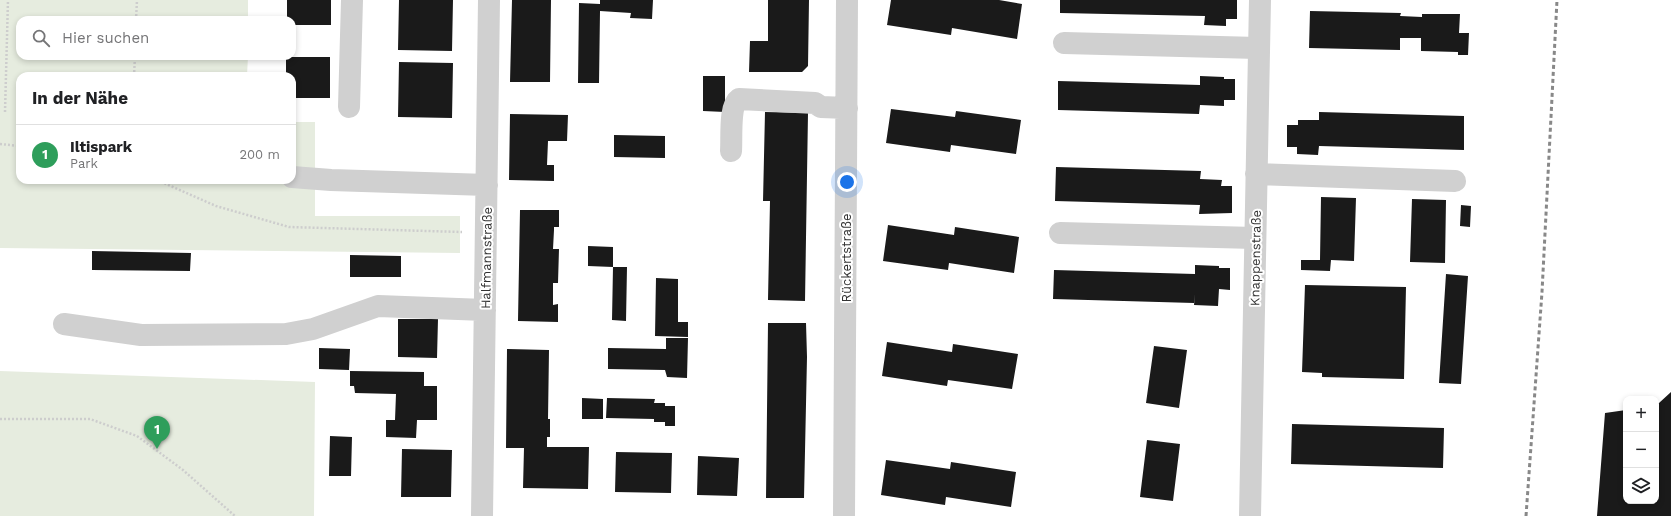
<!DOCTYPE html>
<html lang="de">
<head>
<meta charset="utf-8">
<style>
  :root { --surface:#fff; --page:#f2f2f2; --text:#202124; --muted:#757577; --line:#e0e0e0; --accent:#e63946 }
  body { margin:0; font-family:"Work Sans",sans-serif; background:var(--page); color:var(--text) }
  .controls { position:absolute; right:12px; bottom:12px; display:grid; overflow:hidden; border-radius:8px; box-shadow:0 2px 6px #0003 }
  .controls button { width:36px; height:36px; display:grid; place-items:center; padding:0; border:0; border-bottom:1px solid var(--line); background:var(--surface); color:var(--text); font:20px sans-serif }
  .you { position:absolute; left:847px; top:182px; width:14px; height:14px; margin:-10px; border:3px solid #fff; border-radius:50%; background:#1a73e8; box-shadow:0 0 0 6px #1a73e833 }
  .badge { display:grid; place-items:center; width:26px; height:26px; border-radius:50%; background:var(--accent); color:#fff; font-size:13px; font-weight:700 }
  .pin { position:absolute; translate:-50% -33px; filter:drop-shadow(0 1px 2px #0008) }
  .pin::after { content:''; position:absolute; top:21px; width:14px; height:12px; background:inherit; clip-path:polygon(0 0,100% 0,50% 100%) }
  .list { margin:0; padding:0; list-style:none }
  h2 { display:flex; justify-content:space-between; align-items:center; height:52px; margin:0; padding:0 16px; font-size:17px }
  h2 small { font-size:13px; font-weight:400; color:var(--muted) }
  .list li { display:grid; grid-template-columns:26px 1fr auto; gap:12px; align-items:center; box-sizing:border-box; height:60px; padding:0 16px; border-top:1px solid var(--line) }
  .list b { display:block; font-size:15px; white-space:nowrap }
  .list p { margin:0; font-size:13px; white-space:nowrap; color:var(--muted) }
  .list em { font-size:13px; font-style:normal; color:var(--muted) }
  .icon { flex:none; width:22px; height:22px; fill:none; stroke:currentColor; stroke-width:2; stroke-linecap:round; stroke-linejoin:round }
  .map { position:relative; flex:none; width:1671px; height:516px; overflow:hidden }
  .search { position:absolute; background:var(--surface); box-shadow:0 2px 6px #0003; left:16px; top:16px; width:280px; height:44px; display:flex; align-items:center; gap:10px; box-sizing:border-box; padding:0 14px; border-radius:12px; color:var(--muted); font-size:15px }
  .panel { position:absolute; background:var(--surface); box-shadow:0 2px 6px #0003; left:16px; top:72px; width:280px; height:112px; border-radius:12px }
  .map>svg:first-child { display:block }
  .green { fill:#e6ecdf }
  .building { fill:#1a1a1a }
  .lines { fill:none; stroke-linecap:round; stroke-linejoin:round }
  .path { stroke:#cdcdcd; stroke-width:2.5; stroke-dasharray:2 2; stroke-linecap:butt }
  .minor { stroke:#d0d0d0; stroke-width:22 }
  .rail { stroke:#888; stroke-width:3; stroke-dasharray:4 3; stroke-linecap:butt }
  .labels { text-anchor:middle; stroke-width:4; stroke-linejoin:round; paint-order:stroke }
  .street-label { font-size:13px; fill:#333; stroke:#fff }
</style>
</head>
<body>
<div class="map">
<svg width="1671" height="516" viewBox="0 0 1671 516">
  <rect width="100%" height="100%" fill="#fff"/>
  <path class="green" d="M0,0h248v20h-228v36h228l-1,20h-227v104h272v-58h23v94h145v37l-460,-5z
    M0,371l315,11 -1,134h-314z"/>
  <path class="building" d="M287,0h44v25h-39v-5h-5z
    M399,0h54l-1,51 -54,-1z
    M512,0h39l-1,82h-40z
    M600,0h53l-1,19 -22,-1 1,-5 -31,-2 -1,72h-21l1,-80 21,1z
    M768,0h41l-1,66 -6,6h-53l1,-31h18z
    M891,0h108l23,4 -5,35 -65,-11 -1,7 -64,-10z
    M1060,0h177v19h-11v7l-22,-1 1,-9 -145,-3z
    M1310,11l91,2 -1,3 22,1v-3h38l-1,19h10l-1,22h-10v-3l-37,-1v-13h-21v12l-91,-2z
    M286,57h44v41h-38v-22h-6z
    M399,62l54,1 -1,55 -54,-1z
    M703,76h22v36l-22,-1z
    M1200,76l24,1v2h11v21h-11v6l-24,-1 -1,9 -141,-4v-29l142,4z
    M891,109l64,8 1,-6 65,9 -5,34 -65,-9 -1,7 -64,-9z
    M765,112l43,1 -3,188 -37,-1 2,-99h-7z
    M1319,112l145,4v34l-145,-4 -1,9 -21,-1v-7h-10v-22h11v-5h21z
    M510,114l58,1 -1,26h-19l-1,24h7v16l-45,-1z
    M614,135l51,1v22l-51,-1z
    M1056,167l145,4 -1,8 22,1 -1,6h11v27l-33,1 1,-9 -145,-4z
    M1321,197l35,1 -2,63 -23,-1 -1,11 -29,-1v-10h19z
    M1412,199l34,1 -1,63 -35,-1z
    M1461,205l10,1 -1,21 -10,-1z
    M520,210h39v17h-5v3l-1,19h6l-1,34h-5v22l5,-1v18l-40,-1z
    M888,225l66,10 1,-8 64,10 -5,36 -65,-10 -1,7 -65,-9z
    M588,246l25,1v20l-25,-1z
    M92,251l99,2 -1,18 -98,-1z
    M350,255l51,1v21h-51z
    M1195,265l24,1v2h11v22l-11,-1 -1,17 -24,-1 1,-11 -1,9 -141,-4 1,-29 141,4z
    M613,267h14l-1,54 -14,-1z
    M1446,274l22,2 -7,108 -22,-1z
    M656,278l22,1v43h10v15l-33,-1z
    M1305,285l101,2 -2,92 -82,-2v-4l-20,-1z
    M398,319h40l-1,39 -39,-1z
    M768,323h38l1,34 -3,141h-38z
    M666,338h22l-1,40 -20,-1 -2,-7 -57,-1v-21l58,1z
    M887,342l65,10 1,-8 65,10 -6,35 -64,-9 -1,6 -65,-10z
    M1154,346l33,4 -8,58 -33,-5z
    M319,348l31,1 -1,21 -30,-1z
    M507,349l42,1 -1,69h2v18h-3v10h42l-1,42 -65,-1 1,-40h-18z
    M350,371l74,1v14h13v34h-20l-1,18 -30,-1v-17h9l1,-26 -41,-1 -1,-7h-4z
    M1671,392v124h-74l8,-103 21,-3v91h30v-97l3,-1z
    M582,398l21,1v20h-21z
    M607,398l48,1 -1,4h11v3h10v20h-10v-4h-11v-3l-48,-1z
    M1292,424l152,4 -1,40 -152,-4z
    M330,436l22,1 -1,39h-22z
    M1147,440l33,4 -7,57 -33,-4z
    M402,449l50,1 -1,47h-50z
    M616,452l56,1 -1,40 -56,-1z
    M698,456l41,2 -2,38 -40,-1z
    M886,460l64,9 1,-7 65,10 -5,35 -65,-10 -1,8 -64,-10z"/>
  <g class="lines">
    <path class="path" d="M136,20l1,-20
      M134,76l1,-20
      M5,112l3,-112
      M0,144l20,2
      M157,180l59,26 73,21 173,5
      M0,419h90l47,17 46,34 52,46"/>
    <path class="minor" d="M1064,43l194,5
      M349,107l3,-107
      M731,151c1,-13 -2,-45 8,-52l76,4 6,4 26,1
      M1256,174l199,7
      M292,177l39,3 156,5
      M1060,233l195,5
      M64,324l77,11 145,-1 27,-5 65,-23 107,4
      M482,516l7,-516
      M844,516l3,-516
      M1250,516l10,-516"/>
    <path class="rail" d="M1526,516l16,-224 15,-292"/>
  </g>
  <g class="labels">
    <g class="street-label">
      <text transform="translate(486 258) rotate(-89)" y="5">Halfmannstraße</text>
      <text transform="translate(846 258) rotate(-90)" y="5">Rückertstraße</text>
      <text transform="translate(1255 258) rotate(-89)" y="5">Knappenstraße</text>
    </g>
  </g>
</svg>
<div class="controls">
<button>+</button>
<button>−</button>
<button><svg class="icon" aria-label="layers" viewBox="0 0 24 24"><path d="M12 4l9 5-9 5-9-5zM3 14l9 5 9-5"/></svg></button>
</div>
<div class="you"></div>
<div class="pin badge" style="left:157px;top:449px;background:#2e9e5b">1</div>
<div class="search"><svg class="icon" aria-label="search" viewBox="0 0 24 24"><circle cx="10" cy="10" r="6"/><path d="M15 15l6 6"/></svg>Hier suchen</div>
<section class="panel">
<h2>In der Nähe<small></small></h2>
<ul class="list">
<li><span class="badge" style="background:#2e9e5b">1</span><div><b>Iltispark</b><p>Park</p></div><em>200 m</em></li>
</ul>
</section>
</div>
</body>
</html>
